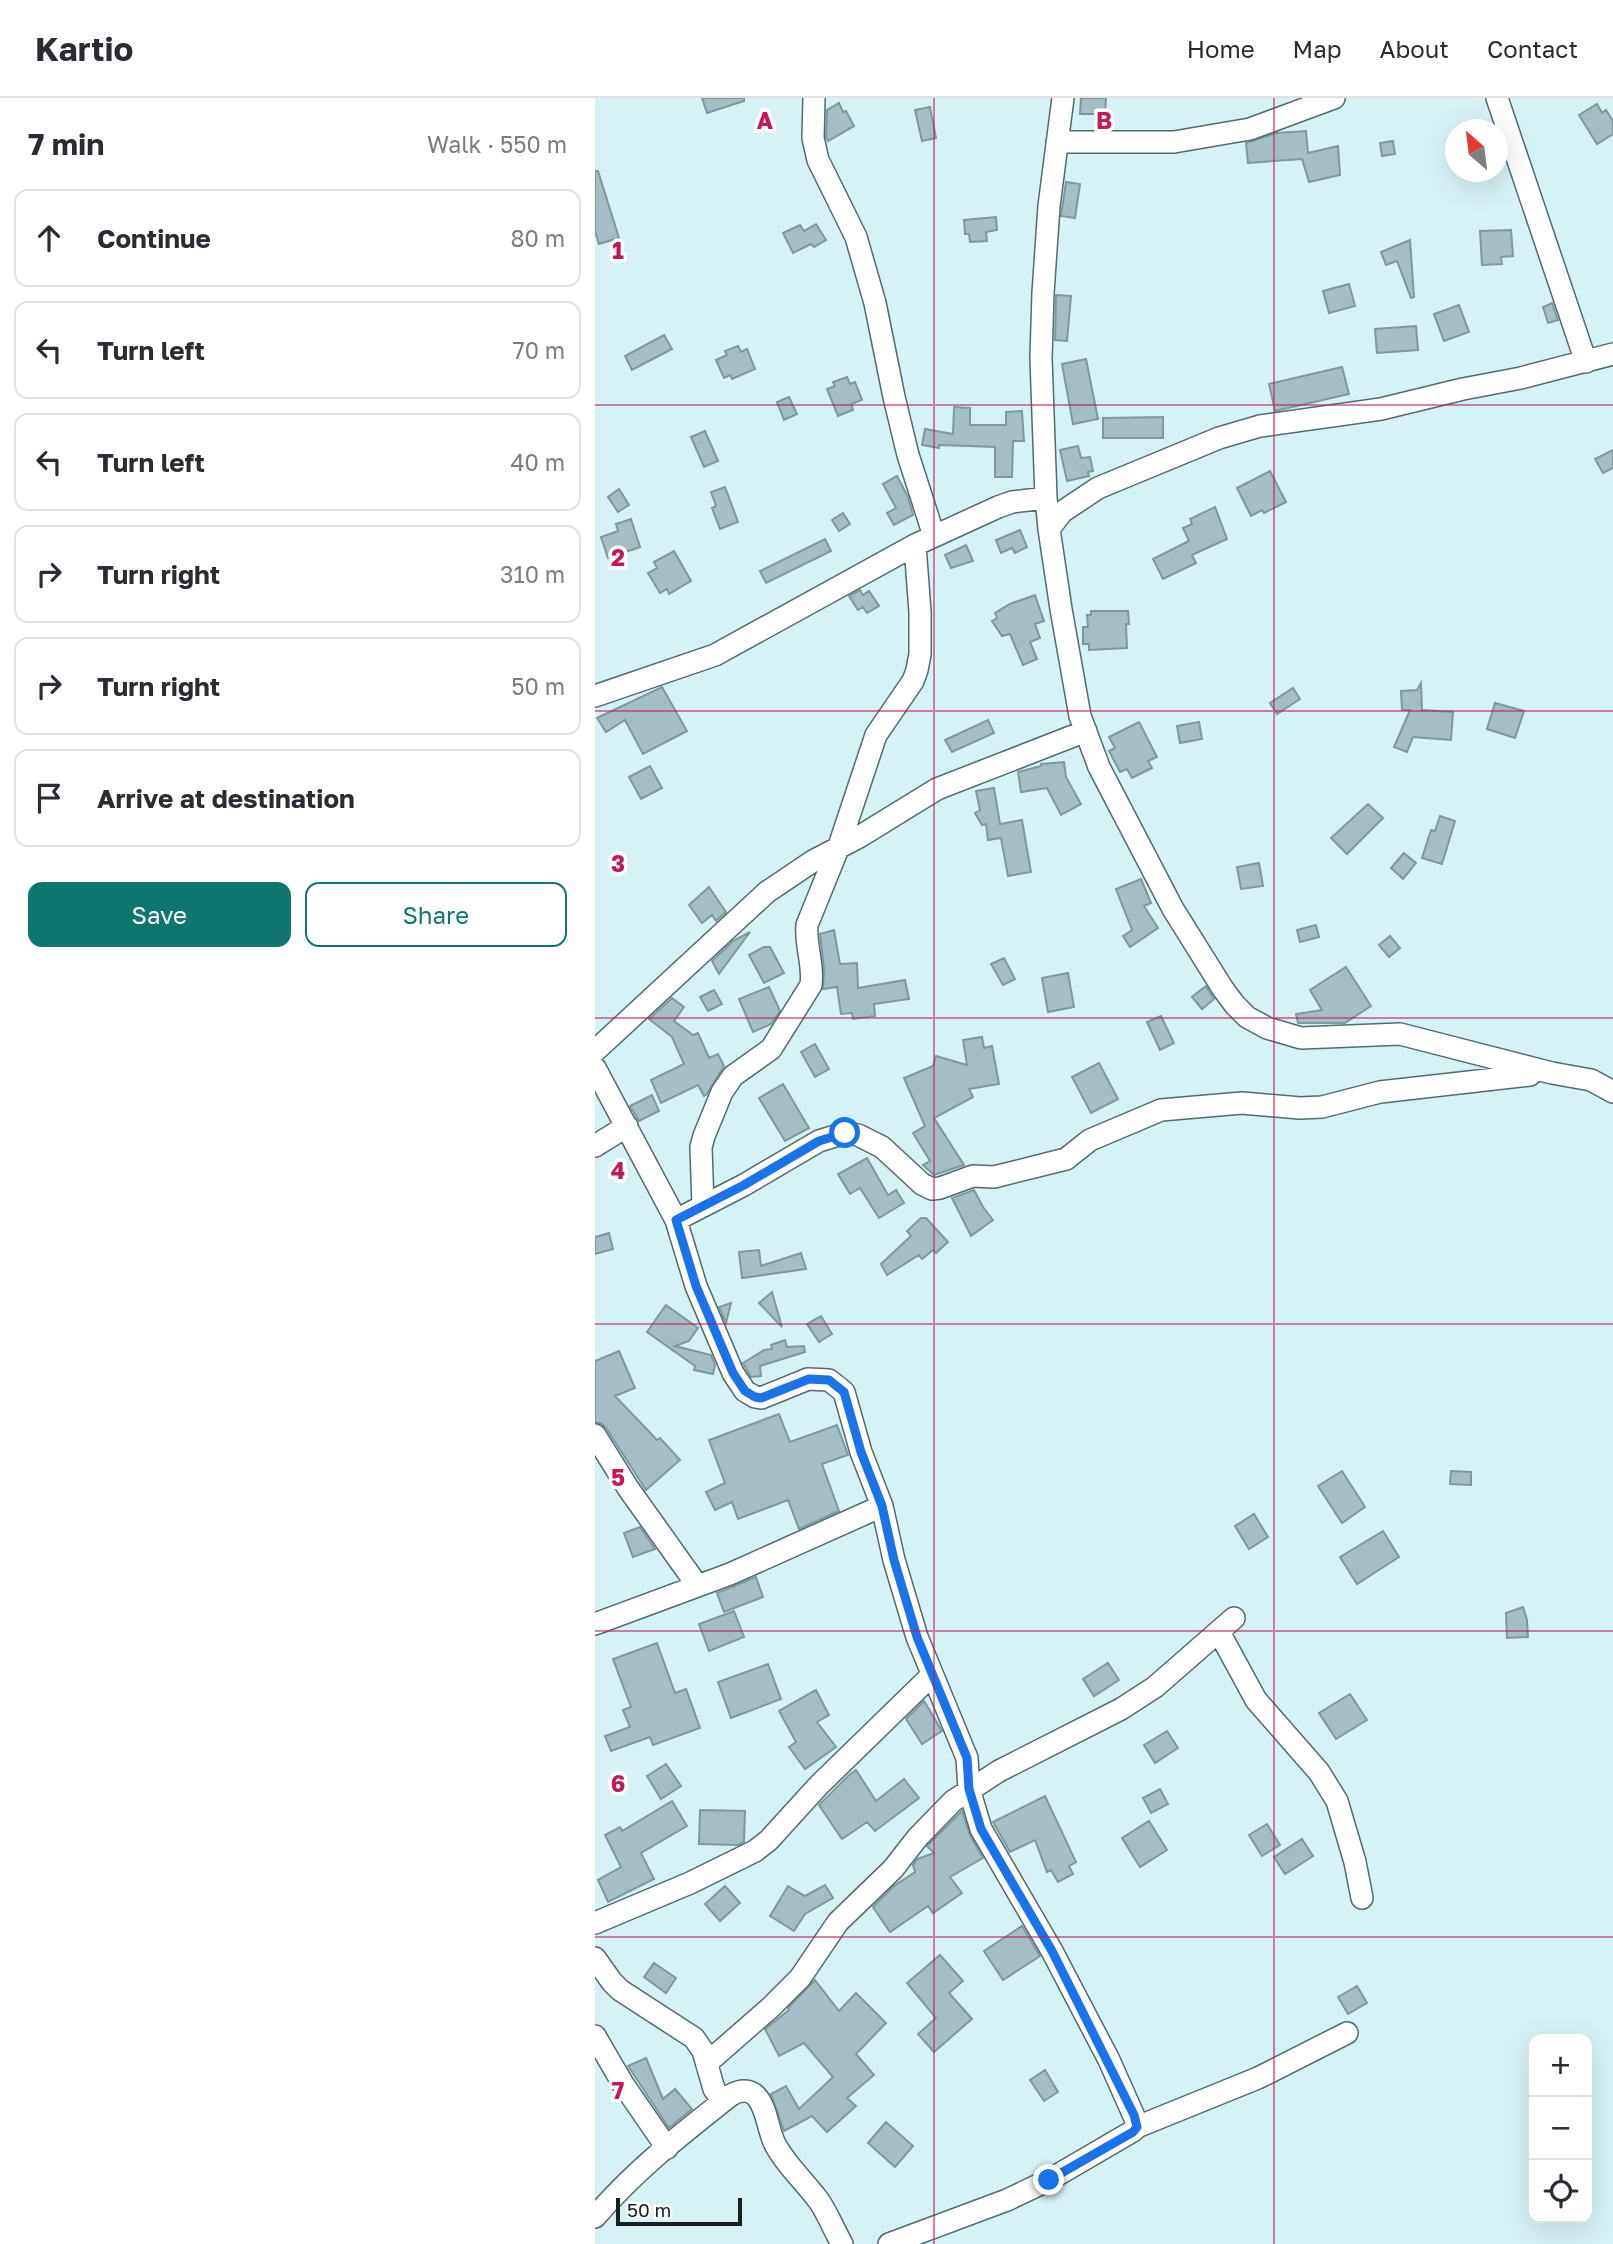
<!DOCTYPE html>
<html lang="en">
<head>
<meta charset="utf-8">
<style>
  :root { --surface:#fff; --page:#f2f2f3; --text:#2b2b33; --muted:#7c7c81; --line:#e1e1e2; --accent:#0f766e }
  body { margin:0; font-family:"Golos Text",sans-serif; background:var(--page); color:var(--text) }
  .controls { position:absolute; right:21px; bottom:21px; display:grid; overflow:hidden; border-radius:14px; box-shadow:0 7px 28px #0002 }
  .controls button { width:63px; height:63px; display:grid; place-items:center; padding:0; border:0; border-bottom:2px solid var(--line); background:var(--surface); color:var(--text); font:35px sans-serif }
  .compass { position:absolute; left:850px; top:21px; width:63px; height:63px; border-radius:50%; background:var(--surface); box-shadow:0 7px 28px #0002; rotate:332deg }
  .scale { position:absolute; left:21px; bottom:18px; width:126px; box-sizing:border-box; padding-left:7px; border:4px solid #162022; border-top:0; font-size:19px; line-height:24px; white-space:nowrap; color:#162022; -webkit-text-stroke:5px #fff; paint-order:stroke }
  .stop { position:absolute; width:21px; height:21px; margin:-16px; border:5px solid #1a73e8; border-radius:50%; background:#fff }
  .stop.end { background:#1a73e8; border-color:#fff; box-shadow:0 2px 7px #0008 }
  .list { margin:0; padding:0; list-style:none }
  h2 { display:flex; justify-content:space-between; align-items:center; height:91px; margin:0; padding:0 28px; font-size:30px }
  h2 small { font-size:23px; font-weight:400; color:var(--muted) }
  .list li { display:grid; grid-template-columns:46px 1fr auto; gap:21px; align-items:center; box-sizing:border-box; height:98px; margin:0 14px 14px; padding:0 14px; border:2px solid var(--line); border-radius:14px }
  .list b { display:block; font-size:26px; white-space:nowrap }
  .list em { font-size:23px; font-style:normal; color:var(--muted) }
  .actions { display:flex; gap:14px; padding:21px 28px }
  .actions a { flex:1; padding:16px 0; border:2px solid var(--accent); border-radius:14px; text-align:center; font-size:24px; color:var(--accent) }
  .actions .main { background:var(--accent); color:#fff }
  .icon { flex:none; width:38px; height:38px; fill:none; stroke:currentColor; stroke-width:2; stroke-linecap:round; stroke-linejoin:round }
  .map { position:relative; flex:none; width:1018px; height:2146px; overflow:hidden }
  header { display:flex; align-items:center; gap:42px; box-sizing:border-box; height:98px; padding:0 35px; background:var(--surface); border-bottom:2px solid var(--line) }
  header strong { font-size:33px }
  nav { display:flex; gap:38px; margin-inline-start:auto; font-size:24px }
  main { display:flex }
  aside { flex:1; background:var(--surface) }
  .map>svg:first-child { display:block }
  .building { fill:#a3bfc3; stroke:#7e999c; stroke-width:2 }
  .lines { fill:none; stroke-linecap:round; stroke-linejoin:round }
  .minor-casing { stroke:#526b6f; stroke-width:24 }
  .minor { stroke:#fff; stroke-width:21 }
  .route { stroke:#1a73e8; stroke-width:9 }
  .grid { fill:none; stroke:#c2185b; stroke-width:2; stroke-opacity:0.55 }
  .grid-label { font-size:23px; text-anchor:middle; font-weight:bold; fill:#c2185b; stroke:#fff; stroke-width:7; stroke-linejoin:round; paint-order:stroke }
</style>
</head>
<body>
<header>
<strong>Kartio</strong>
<nav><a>Home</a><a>Map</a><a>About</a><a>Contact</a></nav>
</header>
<main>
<aside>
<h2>7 min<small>Walk · 550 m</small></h2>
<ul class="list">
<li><svg class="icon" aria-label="ahead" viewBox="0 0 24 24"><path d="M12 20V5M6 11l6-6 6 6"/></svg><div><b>Continue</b></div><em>80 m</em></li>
<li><svg class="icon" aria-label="left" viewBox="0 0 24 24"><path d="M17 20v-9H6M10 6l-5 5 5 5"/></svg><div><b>Turn left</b></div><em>70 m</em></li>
<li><svg class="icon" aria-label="left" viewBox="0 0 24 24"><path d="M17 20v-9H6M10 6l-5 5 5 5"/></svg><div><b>Turn left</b></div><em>40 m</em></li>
<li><svg class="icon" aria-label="right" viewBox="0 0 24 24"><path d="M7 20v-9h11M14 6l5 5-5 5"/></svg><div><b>Turn right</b></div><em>310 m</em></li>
<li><svg class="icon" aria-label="right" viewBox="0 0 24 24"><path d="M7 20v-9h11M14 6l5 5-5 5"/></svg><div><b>Turn right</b></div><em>50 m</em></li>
<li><svg class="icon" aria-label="arrive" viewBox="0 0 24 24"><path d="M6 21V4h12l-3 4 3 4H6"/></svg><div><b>Arrive at destination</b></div></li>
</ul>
<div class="actions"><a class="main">Save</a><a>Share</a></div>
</aside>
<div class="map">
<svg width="1018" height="2146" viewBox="0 0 1018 2146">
  <rect width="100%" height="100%" fill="#d5f2f5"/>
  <path class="building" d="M107,0h42v3l-37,12z
    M486,0h25l-1,16h-25z
    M244,5l4,9 3,-1 8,15 -26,15 -2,-4 1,-27z
    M1002,6l5,9 4,-3 7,11v13l-16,10 -18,-29z
    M335,9l6,31 -14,3 -7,-31z
    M711,33l2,22 30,-7 2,29 -31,7 -7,-23 -54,4 -2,-20 30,-10z
    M798,43l2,13 -13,2 -2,-13z
    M0,73h3l21,67 -20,6 -4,-13z
    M471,84l14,2 -5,34 -14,-2z
    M401,119l1,13 -11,2 1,9 -17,1 -1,-8h-4l-1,-14z
    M221,126l10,16 -12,7 -3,-3 -18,9 -10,-20 17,-8 4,6z
    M916,132l2,26 -12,1 1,7 -20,1 -2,-34z
    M815,142l4,57 -3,1 -14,-37 -11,4 -5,-13z
    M754,186l6,22 -26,7 -6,-22z
    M461,197l15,1 -4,45 -12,-1z
    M957,205l6,17 -10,3 -5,-16z
    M864,207l10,27 -25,9 -10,-27z
    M821,228l2,24 -41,3 -2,-24z
    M69,237l8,14 -40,21 -7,-14z
    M143,248l3,6 6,-3 8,20 -23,10 -2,-4 -6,3 -8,-18 11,-5 -2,-4z
    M491,261l12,60 -25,5 -11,-60z
    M747,269l7,27 -74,17 -6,-27z
    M252,279l3,7 5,-2 7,18 -11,4 2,6 -15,6 -11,-27 8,-3 -2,-4z
    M194,299l8,17 -13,6 -7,-18z
    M359,309l16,1v17h36v-13l16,-1 2,30h-11l-1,36h-17v-30l-56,-2v3l-17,-3 3,-16 28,5z
    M568,319v21h-60v-20z
    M110,333l13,30 -14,6 -13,-30z
    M483,348l3,12 9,-1 3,14 -5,1 1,4 -22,5 -7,-31z
    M1018,352v18l-10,5 -8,-14z
    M675,373l16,31 -22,11 -2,-3 -11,6 -14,-28z
    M302,378l11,21 5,18 -19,10 -7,-12 9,-5 -13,-24z
    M130,389l13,35 -18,7 -8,-21 4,-2 -5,-14z
    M24,391l10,16 -11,7 -10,-15z
    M620,409l12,32 -35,16 4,8 -33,16 -10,-20 36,-18 -6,-13 9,-4 -2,-5z
    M248,415l7,11 -11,7 -7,-11z
    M36,421l9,28 -32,11 -7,-21 17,-6 -2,-7z
    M425,432l7,17 -12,6 -3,-5 -11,5 -5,-13z
    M230,441l6,12 -65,32 -6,-12z
    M371,447l7,16 -22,7 -6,-13z
    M79,453l17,30 -22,13 -2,-5 -7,4 -12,-20 9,-5 -3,-6z
    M265,492l3,5 6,-4 10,15 -12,7 -4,-6 -5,3 -9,-14z
    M440,497l9,26 -9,3 5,14 -10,4 7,17 -14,6 -13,-31 -8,2 -10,-15 5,-3 -2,-5 15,-9z
    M496,513h37l1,13h-3l1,24 -38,2v-6h-6v-17h5l-1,-12h4z
    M826,585l1,27 31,2 -2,28 -38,-3 -6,15 -13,-5 16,-37h-8l-1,-19 16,-1z
    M67,589l25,44 -44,23 -18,-34 -19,12 -9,-14z
    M698,590l7,11 -23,15 -7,-11z
    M900,605l29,8 -9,27 -28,-9z
    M393,622l6,13 -42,19 -7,-12z
    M544,624l18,35 -9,4 4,7 -20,10 -5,-9 -7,3 -11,-21 6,-3 -6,-11z
    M604,624l3,17 -22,4 -3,-17z
    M469,664l2,15 15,27 -20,11 -14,-27 -26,4 -3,-20 23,-6v-2z
    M55,668l12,22 -21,11 -12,-22z
    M399,690l6,36 22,-4 9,52 -23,4 -7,-38 -13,2 -2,-16 -4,1 -7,-12 5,-3 -4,-19z
    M773,706l15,14 -36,36 -16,-16z
    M845,718l15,5 -13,43 -20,-6 9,-28 4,1z
    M809,755l12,10 -13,16 -12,-11z
    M664,765l4,23 -22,3 -4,-22z
    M546,781l10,24 -7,3 14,22 -28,19 -7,-11 9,-6 -16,-41z
    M114,789l17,25 -10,9 -4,-6 -10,8 -13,-18z
    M721,827l3,12 -19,5 -3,-12z
    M239,832l6,34 17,-1 1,25 47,-8 4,19 -35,5 1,12 -22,3 -1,-6 -11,1 -4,-27 -14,2 1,-20 -4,-35z
    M155,834l-31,42 -7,-13 21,-20z
    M795,838l10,12 -11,9 -10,-12z
    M169,849h6l14,26 -20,10 -15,-28z
    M409,860l11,21 -12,6 -12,-21z
    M751,869l25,39 -26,17h-47l-2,-9 26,-4 -12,-20z
    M473,875l6,34 -26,5 -6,-34z
    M611,888l8,13 -12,10 -10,-12z
    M174,889l11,24 -9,13 -18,8 -14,-33z
    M119,892l8,14 -14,7 -8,-14z
    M77,900l12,9 -10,14 19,14 5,-2 11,25 9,-4 6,12 -17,28 -3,2 -6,-11 -37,18 -10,-23 33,-16 -12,-27 -23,-18z
    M566,918l13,27 -14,7 -13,-28z
    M387,939l2,11 8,-2 7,38 -30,5 4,8 -39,21 30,47 -30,10 -11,-10 7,-4 -17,-28 12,-7 -21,-48 29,-12 3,-10 31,9 -4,-25z
    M220,946l14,25 -14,8 -14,-25z
    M504,965l19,36 -27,14 -19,-36z
    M188,986l26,44 -24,13 -26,-43z
    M57,997l7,16 -20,10 -9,-15z
    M272,1060l21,37 8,-5 8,13 -25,15 -19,-30 -10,6 -12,-20z
    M379,1092l9,17 10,13 -22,16 -19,-38z
    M326,1120h5l22,24 -12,11 -3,-3 -11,9 -3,-4 -32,20 -6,-11 30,-28 -4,-5z
    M14,1135l4,16 -18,5v-17z
    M164,1152l2,16 40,-13 5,16 -64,9 -3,-26z
    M177,1194l10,35 -23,-24z
    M136,1205l-5,20 -7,-16z
    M71,1207l32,23 -9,13 -14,5 36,9 4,10 -2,9 -19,-4 1,-4 -48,-34z
    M226,1218l11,18 -13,8 -12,-18z
    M190,1242l2,7 17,-1 1,6 -45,14 1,10 -10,1 -8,-14 21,-13 8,-1 -1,-4z
    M24,1253l16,37 -20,8 42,44 3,-2 20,22 -34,30 -40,-62 -4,-4 -7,-2v-61z
    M184,1316l11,28 47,-17 11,30 -26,9 17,47 -40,18 -11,-29 -50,19 -6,-17 -17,8 -9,-18 19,-9 -16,-43z
    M747,1373l23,36 -23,16 -24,-37z
    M856,1373l20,1v13l-21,-1z
    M659,1416l14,23 -19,12 -14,-23z
    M45,1429l15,22 -22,8 -9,-24z
    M788,1433l16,26 -42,27 -17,-27z
    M161,1479l7,20 -39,15 -7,-19z
    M928,1509l4,13 1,17 -21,1 -1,-25z
    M139,1513l10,26 -35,14 -10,-27z
    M62,1545l18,50 11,-4 14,39 -47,17 -3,-8 -39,14 -6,-15 25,-9 -7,-17 8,-3 -18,-48z
    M513,1565l11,17 -25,16 -11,-17z
    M173,1566l13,35 -50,19 -13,-36z
    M221,1592l13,25 -12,7 19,25 -31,22 -16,-22 7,-5 -17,-31z
    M755,1596l17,26 -31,19 -17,-26z
    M329,1603l18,30 -20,13 -16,-25z
    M572,1633l11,17 -23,15 -11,-18z
    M71,1666l15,22 -20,13 -14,-23z
    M261,1672l20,31 28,-22 15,19 -44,33 -8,-9 -25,17 -23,-34 29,-29z
    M565,1691l8,15 -17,9 -8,-15z
    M450,1698l31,66 -7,4 4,8 -15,8 -7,-12 -4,2 -12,-32 -25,12 -17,-30z
    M77,1703l15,25 -46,27 13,26 -46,23 -10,-22 23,-13 -16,-32 15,-8 2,4z
    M105,1712l45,1 -1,31 -6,3 -39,-1z
    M367,1713l8,24 13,23 -33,19 12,16 -29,20 -5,-7 -38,26 -17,-25 21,-21 21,-14 -2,-7 4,-6 17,-6 -7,-7z
    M554,1723l18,29 -27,17 -18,-29z
    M672,1726l13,21 -18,11 -13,-21z
    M707,1741l11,17 -28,18 -11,-17z
    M230,1787l8,13 -28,16 -11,17 -24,-15 18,-30 17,10z
    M130,1788l15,17 -20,18 -15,-17z
    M427,1828l18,30 -37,24 -19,-29z
    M345,1857l23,26 -14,12 23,26 -38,33 -16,-18 18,-16 -29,-35z
    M59,1865l22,15 -10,15 -22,-16z
    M220,1882l24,31 17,-18 30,30 -30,31 18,21 -27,23 9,8 -29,26 -15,-16 -28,15 -13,-37 15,-8 13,23 34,-32 -29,-34 -25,13 -14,-27 24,-19 -1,-2z
    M762,1888l10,17 -19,11 -10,-17z
    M51,1960l17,41 12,-10 17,20 -23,19 -41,-62z
    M450,1972l13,22 -14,9 -14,-21z
    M291,2024l27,24 -18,21 -27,-24z"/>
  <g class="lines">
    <g class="minor-casing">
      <path id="minor" d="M219,0l-1,40 5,22 38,77 19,66 19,94 14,58 26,81
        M468,0l-14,108 -6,87 -2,65 5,140 3,31 12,80 19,107 19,51 74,142 50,80 12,16 12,12 20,11 34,10 99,-4 152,39 39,7 22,12
        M902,0l89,264
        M462,44h117l76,-13 84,-31
        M454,431l13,-17 36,-24 121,-50 41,-12 121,-17 82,-20 58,-11 92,-24
        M0,598l120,-41 200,-110 83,-38 14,-5 34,-4
        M0,953l172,-159 46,-31 46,-24 78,-48 149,-58
        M0,970l81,152 20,66 37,87 12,18 10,6 6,1 47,-19 21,1 15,12 17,60 21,54 12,54 23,77 50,121 2,31 12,40 71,122 57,109 28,63v4l-4,4 -84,49 -42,20 -118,44
        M0,1048l32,-20
        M108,1108l-2,-59 3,-11 18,-44 11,-16 38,-27 40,-64c3,-20 -6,-40 -4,-60l32,-79 37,-111 37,-54 4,-11 3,-16v-42l-5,-67
        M81,1122l68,-35 75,-44 26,-8 13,2 24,12 40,37 10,5 8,-1 33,-12 21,1 72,-18 24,-19 71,-30 81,-7 58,5 22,-1 58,-15 150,-17
        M0,1337l33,53 69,97
        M0,1526l135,-50 152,-68
        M624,1534l37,68 63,72 18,29 18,61 7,36
        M0,1825l95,-40 65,-32 14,-11 50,-55 113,-110
        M0,1860l17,24 8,8 74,48 9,13 11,38 9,12
        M0,1938l28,48 44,64
        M112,1965l64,-56 29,-29 38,-56 55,-53 25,-32 35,-36 46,-30 122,-62 34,-22 79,-69
        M542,2029l121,-49 89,-45
        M0,2119c40,-47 88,-84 136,-122 9,-5 18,-6 25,1 12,13 11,34 20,50 11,20 29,36 43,55 9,13 15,29 23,43"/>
    </g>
    <use href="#minor" class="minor"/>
  </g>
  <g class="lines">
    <path class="route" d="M250,1035l-26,8 -75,44 -68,35 20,66 37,87 12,18 10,6 6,1 48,-19 20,1 15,12 17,60 21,54 12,54 23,77 50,121 2,31 12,40 71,122 82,164 3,12 -4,5 -84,48"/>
  </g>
  <path class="grid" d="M339,0v2146M679,0v2146M0,307h1018M0,613h1018M0,920h1018M0,1226h1018M0,1533h1018M0,1839h1018"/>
  <g class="grid-label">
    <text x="170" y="31">A</text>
    <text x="509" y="31">B</text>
    <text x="23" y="161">1</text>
    <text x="23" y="468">2</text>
    <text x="23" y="774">3</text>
    <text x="23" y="1081">4</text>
    <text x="23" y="1388">5</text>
    <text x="23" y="1694">6</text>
    <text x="23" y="2001">7</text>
  </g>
</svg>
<div class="controls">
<button>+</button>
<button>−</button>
<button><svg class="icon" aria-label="locate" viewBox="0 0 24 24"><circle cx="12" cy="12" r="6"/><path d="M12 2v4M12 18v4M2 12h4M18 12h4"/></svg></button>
</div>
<svg class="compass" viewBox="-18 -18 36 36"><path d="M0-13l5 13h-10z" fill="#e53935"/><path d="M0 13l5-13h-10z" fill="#7c7c81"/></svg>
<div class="scale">50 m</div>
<div class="stop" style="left:250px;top:1035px"></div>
<div class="stop end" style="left:454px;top:2082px"></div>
</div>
</main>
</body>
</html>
